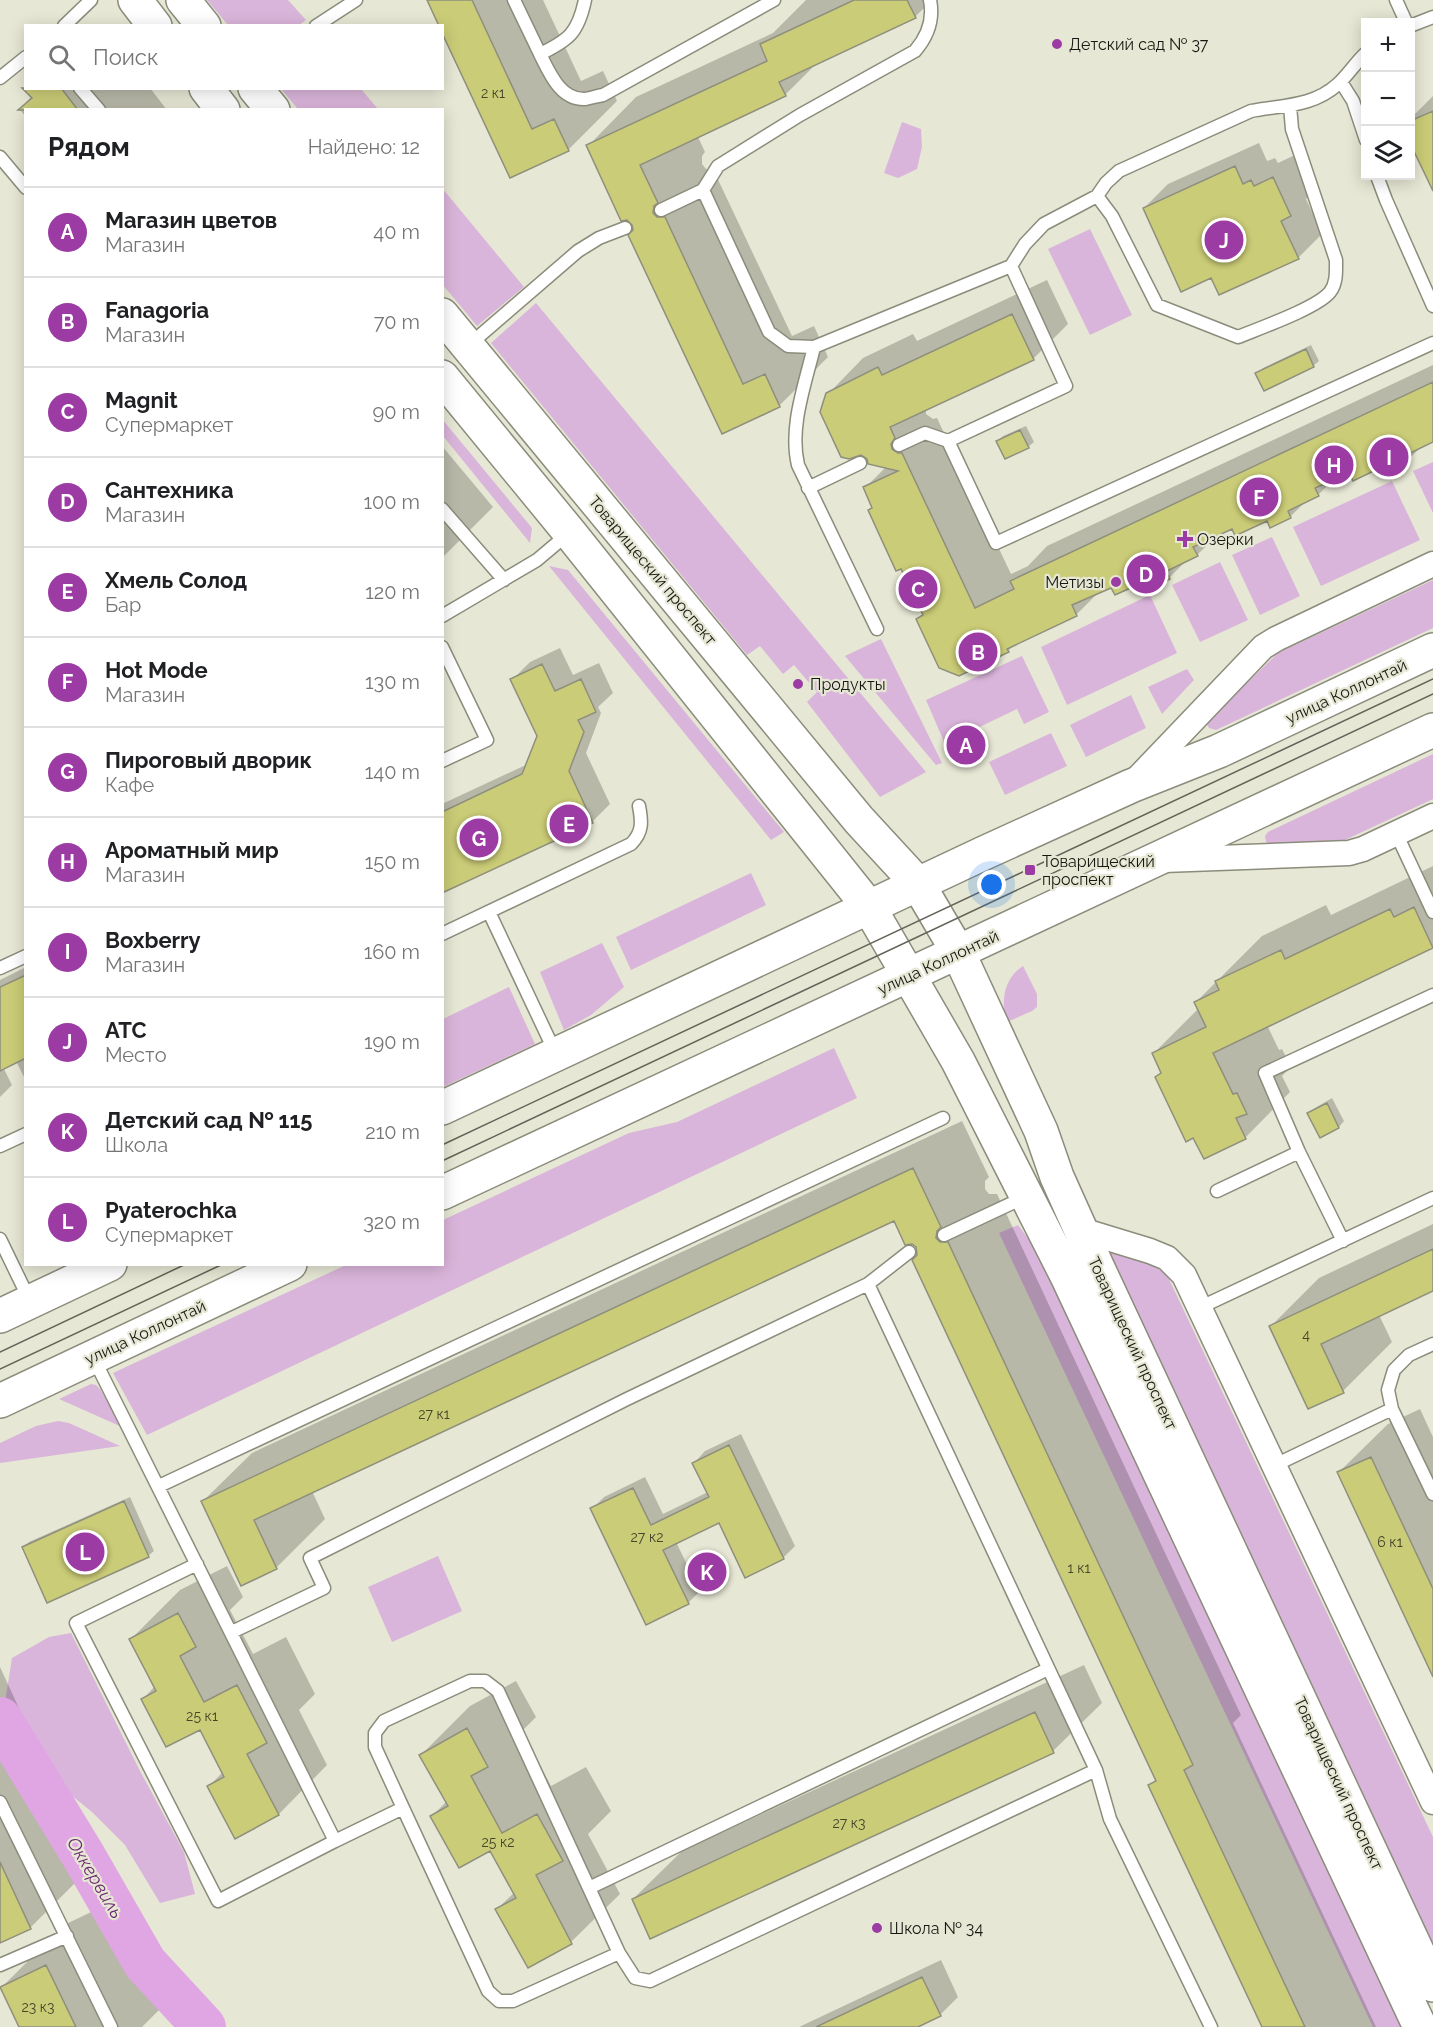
<!DOCTYPE html>
<html lang="ru">
<head>
<meta charset="utf-8">
<style>
  :root { --surface:#fff; --page:#f6f6f6; --text:#202124; --muted:#757577; --line:#e0e0e0; --accent:#9c3ba3 }
  body { margin:0; font-family:Raleway,sans-serif; background:var(--page); color:var(--text) }
  .controls { position:absolute; right:18px; top:18px; display:grid; overflow:hidden; border-radius:0px; box-shadow:0 3px 15px #0003 }
  .controls button { width:54px; height:54px; display:grid; place-items:center; padding:0; border:0; border-bottom:2px solid var(--line); background:var(--surface); color:var(--text); font:30px sans-serif }
  .you { position:absolute; left:992px; top:885px; width:21px; height:21px; margin:-15px; border:4px solid #fff; border-radius:50%; background:#1a73e8; box-shadow:0 0 0 9px #1a73e833 }
  .badge { display:grid; place-items:center; width:39px; height:39px; border-radius:50%; background:var(--accent); color:#fff; font-size:20px; font-weight:700 }
  .pin { position:absolute; translate:-50% -50%; border:3px solid #fff; box-shadow:0 2px 6px #0006 }
  .list { margin:0; padding:0; list-style:none }
  h2 { display:flex; justify-content:space-between; align-items:center; height:78px; margin:0; padding:0 24px; font-size:26px }
  h2 small { font-size:20px; font-weight:400; color:var(--muted) }
  .list li { display:grid; grid-template-columns:39px 1fr auto; gap:18px; align-items:center; box-sizing:border-box; height:90px; padding:0 24px; border-top:2px solid var(--line) }
  .list b { display:block; font-size:22px; white-space:nowrap }
  .list p { margin:0; font-size:20px; white-space:nowrap; color:var(--muted) }
  .list em { font-size:20px; font-style:normal; color:var(--muted) }
  .icon { flex:none; width:33px; height:33px; fill:none; stroke:currentColor; stroke-width:2; stroke-linecap:round; stroke-linejoin:round }
  .map { position:relative; flex:none; width:1433px; height:2027px; overflow:hidden }
  .search { position:absolute; background:var(--surface); box-shadow:0 3px 15px #0003; left:24px; top:24px; width:420px; height:66px; display:flex; align-items:center; gap:15px; box-sizing:border-box; padding:0 21px; border-radius:0px; color:var(--muted); font-size:22px }
  .panel { position:absolute; background:var(--surface); box-shadow:0 3px 15px #0003; left:24px; top:108px; width:420px; height:1158px; border-radius:0px }
  .map>svg:first-child { display:block }
  .green { fill:#dab5db }
  .shadow { fill:#0003 }
  .lines { fill:none; stroke-linecap:round; stroke-linejoin:round }
  .river { stroke:#e0a5e3; stroke-width:44 }
  .building { fill:#cbcc77; stroke:#8e8f7d; stroke-width:1.5 }
  .lane-casing { stroke:#8b8c7b; stroke-width:15 }
  .street-casing { stroke:#8b8c7b; stroke-width:27 }
  .secondary-casing { stroke:#8b8c7b; stroke-width:36 }
  .lane { stroke:#fff; stroke-width:12 }
  .street { stroke:#fff; stroke-width:24 }
  .secondary { stroke:#fff; stroke-width:33 }
  .tram { stroke:#636359; stroke-width:1.5 }
  .poi-dot { fill:#9c3ba3; stroke:#e6e7d4; stroke-width:2 }
  .labels { text-anchor:middle; stroke-width:4.5; stroke-linejoin:round; paint-order:stroke }
  .number-label { font-size:14px; fill:#45452b }
  .poi-label { font-size:16px; fill:#181812; stroke:#e6e7d4; text-anchor:start }
  .street-label { font-size:16px; fill:#181812; stroke:#e6e7d4 }
  .water-label { font-size:18px; font-style:italic; fill:#6e2872; stroke:#e6e7d4 }
</style>
</head>
<body>
<div class="map">
<svg width="1433" height="2027" viewBox="0 0 1433 2027">
  <rect width="100%" height="100%" fill="#e6e7d4"/>
  <path class="green" d="M207,0h81l18,20 -7,5h-71z
    M281,89h80l17,20h-80z
    M902,122l19,7 1,18 -5,22 -19,9 -14,-5z
    M442,188l82,99 -47,39 -34,-41z
    M1090,229l42,86 -42,20 -42,-86z
    M536,303l390,469 -46,25 -73,-95 10,-10 -23,-27 -11,9 -23,-28 -13,9 -256,-312z
    M442,419l90,109 -2,15 -87,-107z
    M1433,462v51l-20,-42z
    M1392,481l28,59 -99,46 -28,-59z
    M1272,537l28,59 -40,19 -28,-60z
    M1220,562l28,58 -48,22 -28,-57z
    M549,566l19,4 216,262 -13,8z
    M1433,580v48l-217,102 -7,-2 -2,-4 2,-5 69,-66z
    M1150,595l27,58 -110,52 -26,-58z
    M881,639l61,124 -6,2 -91,-109z
    M1022,656l27,56 -25,12 -7,-15 -71,34 6,14 -1,1 -25,-58z
    M1187,669l7,11 -32,34 -14,-27z
    M1131,695l15,33 -60,29 -16,-32z
    M1051,733l16,33 -62,29 -16,-33z
    M1433,754v45l-88,41 -75,5 -4,-3 -1,-6 3,-4z
    M751,873l15,32 -135,65 -15,-33z
    M602,943l22,44 -33,28 -27,15 -24,-58z
    M1023,966l14,28v13l-5,4 -25,11c-7,-20 -3,-44 16,-56z
    M509,987l26,57 -92,43v-68z
    M834,1048l23,50 -710,337 -34,-62 233,-108 96,-1 1,-44 186,-87 48,-11z
    M1018,1225l33,44 356,758h-34l-374,-794z
    M1106,1251c22,2 47,10 62,26l265,560v121z
    M91,1384l5,1 4,4 22,38 -63,-28z
    M58,1421l11,2 51,23 -120,17v-20l36,-17z
    M438,1556l24,55 -70,31 -24,-55z
    M71,1633l69,138 44,81 11,42 -35,9 -35,-58 -33,-33 -36,-29 -51,-81 7,-44 37,-21z"/>
  <path class="shadow" d="M429,0h114l38,81 22,-10 14,30 -49,49 -57,26 -69,-150z
    M806,0h126l-17,17 -98,46 -32,32 -87,42 7,15 -3,4v8l4,5h7l79,167 22,-10 14,31 -49,49 -56,26 -88,-202 -1,-6 -46,-78 48,-49 137,-64z
    M38,88h112l17,22h-141v7l-6,-7z
    M1433,96v68l-23,-24v-21z
    M1259,143l8,18 8,-3 3,5 19,-9 17,37 -8,8 16,35 -24,24 -86,18 -68,-68 24,-24z
    M1047,280l21,44 -35,35 -107,50v5l7,5 4,-1 74,156 17,-8 19,-20 386,-181v75l-9,4 -16,16 -58,11 -14,6 -18,18 -12,6 -16,16 -19,9 -4,-7 -35,8 -13,7 -22,21 -10,5 -18,18 -23,1 -34,7 -12,5 -24,24 -60,28 -8,8 -90,-32 6,-6 -22,-46 -33,-57 4,-4 -8,-18 21,-21 -58,-73 35,-36 50,-24 4,7z
    M1311,345l8,16 -6,5 -56,7 6,-5z
    M1026,426l8,16 -6,5 -30,-6 5,-5z
    M442,446l51,61 -51,51z
    M560,648l13,27 26,-12 14,30 -15,14 3,6 -15,40 24,51 -18,18 -150,70v-88l86,-40 11,-28 -27,-56 18,-18z
    M1433,866v80l-166,79 12,25 3,-1 9,18 -9,9 8,16 -45,46 -51,-2 -37,-59 5,-6 -8,-18 45,-45 -3,-6 66,-66 64,-31 5,10z
    M26,967v114l-10,-20 -13,6 9,18 -12,12v-117z
    M1332,1098l12,23 -5,6 -18,9 -12,-23 6,-5z
    M962,1121l27,56 -4,4v8l4,5h8l244,521 -8,8 143,304h-113l-113,-242 7,-7 -239,-523 -1,-8 -22,-28 -583,272 13,28 -49,49 -73,-67 49,-48z
    M1433,1224v66l-54,25 13,27 -49,49 -72,-65 48,-48z
    M1420,1409l13,28v236l-94,-201 49,-48z
    M741,1434l54,112 -12,12 -63,-37 -44,21 24,49 -12,12 -96,-94 12,-12 41,-20 18,37 45,-22 -14,-29 11,-12z
    M130,1497l24,54 -6,5 -125,-9 6,-5z
    M227,1566l16,31 -13,13 23,44 33,-17 29,57 -16,16 28,55 -48,49 -44,23 -26,-51 14,-14 -23,-44 -57,-29 12,-13 -24,-47 49,-49z
    M1084,1665l18,38 -49,48 -402,186 -18,-38 49,-48z
    M0,1667l92,199 -62,62 -30,13z
    M516,1681l20,36 -14,14 29,55 35,-19 25,44 -23,23 32,60 -49,48 -43,24 -31,-57 18,-17 -24,-43 -59,-33 15,-15 -26,-46 49,-49z
    M108,1904l51,106 -17,17h-121l-19,-40 62,-62z
    M941,1960l17,37 -18,18 -25,12h-116z"/>
  <g class="lines">
    <path class="river" d="M0,1719l83,136 62,108 59,64"/>
  </g>
  <path class="building" d="M427,0h45l60,129 22,-10 15,32 -59,27 -68,-145v-7h-3z
    M854,0h53l9,18 -137,64 7,14 -146,69 18,38 -4,3 -1,7 4,4h8l78,167 22,-10 15,33 -58,27 -94,-199 5,-5 -1,-5 -5,-5 -6,1 -35,-76 181,-84 -7,-17z
    M22,88h39l17,22h-60l14,-12z
    M1433,111v80l-23,-48v-22z
    M1235,166l8,18 8,-4 3,6 19,-9 18,39 -10,5 18,38 -80,36 -8,-17 -30,14 -38,-84z
    M1012,314l22,46 -144,67 5,11 -4,6 1,5 6,4h4l73,155 39,-19 -4,-8 423,-199v60l-27,13 3,6 -21,10 -2,-6 -33,16 -4,-8 -34,15 4,8 -31,15 3,7 -21,10 -3,-7 -32,15 -3,-7 -39,18 5,9 -31,15 3,8 -21,10 -3,-8 -31,14 -4,-7 -39,17 5,11 -70,33 2,3 -50,24 -20,-8 -23,-49 7,-4 -22,-46 -5,2 -28,-61 4,-2 -9,-21 35,-16 -30,-7 -1,-5 -6,-4 -12,4 -8,-2 -21,-45 6,-19 52,-26 4,8z
    M1306,349l8,18 -50,24 -9,-18z
    M1020,430l9,18 -24,11 -9,-18z
    M542,664l13,27 26,-12 15,33 -18,8 6,12 -15,39 24,52 -151,70v-81l80,-38 15,-38 -27,-57z
    M1414,907l19,41 -220,105 20,41 4,-1 10,21 -11,4 10,21 -42,20 -11,-21 -7,4 -31,-65 6,-4 -9,-20 54,-26 -12,-25 25,-12 -4,-9 66,-31 4,9 105,-50 4,8z
    M26,975v83l-26,13v-84z
    M1327,1103l12,25 -19,10 -13,-25z
    M913,1168l28,59 -4,4 -1,7 4,4h8l245,523 -9,5 121,257h-43l-114,-242 8,-4 -244,-521 5,-5 -1,-8 -4,-3 -7,1 -11,-24 -640,299 23,49 -36,17 -40,-85z
    M1433,1249v42l-112,53 23,49 -36,16 -39,-83z
    M729,1445l55,114 -39,19 -26,-55 -56,27 26,54 -43,21 -56,-117 43,-20 18,37 58,-28 -17,-34z
    M1371,1457l62,132v88l-96,-205z
    M124,1501l25,56 -102,46 -25,-56z
    M178,1613l18,34 -16,9 24,46 33,-17 30,58 -20,11 32,61 -44,24 -28,-53 17,-9 -24,-47 -34,17 -25,-48 15,-8 -27,-52z
    M1035,1712l19,41 -404,186 -18,-40z
    M467,1728l21,39 -17,9 31,57 35,-19 26,47 -27,14 36,69 -44,24 -33,-59 21,-11 -26,-47 -31,17 -29,-52 18,-10 -29,-51z
    M0,1862l31,67 -31,14z
    M46,1965l30,62h-57l-19,-40z
    M922,1977l19,39 -23,11h-102z"/>
  <g class="lines">
    <g class="lane-casing">
      <path id="lane" d="M514,0l26,54
        M585,0c-7,33 -16,40 -45,54 9,18 20,46 45,45 6,-1 12,-3 18,-4l171,-95
        M1396,0l10,22
        M64,26l27,-26
        M316,26l40,-26
        M1410,26l23,-9
        M0,78l26,-21
        M1341,82l12,19 13,39
        M80,88l19,22
        M0,157l26,31
        M1377,176l9,24 47,106
        M1097,196l15,20 45,89 81,32c22,-9 79,-29 92,-45 7,-9 6,-21 6,-32l-44,-131 -2,-23
        M661,210l42,-20
        M1011,266l55,120 -118,55 48,102 437,-200
        M469,345l109,-94 21,-13 26,-10
        M814,347l-26,-1 -19,-14 -66,-142 15,-24 82,-51 115,-64c13,-15 19,-31 15,-51
        M899,445l26,-12 23,8
        M808,488l52,-25
        M442,509l62,71
        M442,616l95,-56 32,-27
        M877,629l-79,-164c-9,-38 7,-80 16,-118l197,-81 14,-22 19,-20 53,-28 9,-13 13,-12 132,-60c31,-6 62,-4 87,-27 10,-9 18,-22 28,-31
        M442,647l45,93 -45,21
        M1396,833l37,79
        M489,912l66,140
        M442,934l189,-90c12,-12 11,-22 8,-38
        M0,968l26,-12
        M0,1146l26,-12
        M1217,1191l82,-39
        M944,1235l81,-38
        M0,1239l30,62
        M1343,1241l-44,-89 -34,-79 168,-78
        M868,1284l228,486 14,49 101,208
        M1201,1307l232,-109
        M1433,1344l-24,11 -15,15 -6,20 4,19 41,85
        M93,1357l242,484 -117,60 -142,-278 121,-59
        M1275,1465l117,-56
        M159,1486l784,-368
        M232,1632l92,-44 -14,-30 317,-159 241,-115 41,-32
        M0,1802l111,225
        M335,1841l68,-33 85,183 11,10h14l106,-48 -121,-262 -13,-10h-15l-86,40 -9,12v14l28,61
        M589,1888l459,-219
        M619,1953l16,25 15,3 446,-211
        M0,1965l67,-29"/>
    </g>
    <g class="street-casing">
      <path id="street" d="M1134,782l129,-135 13,-8 157,-75
        M1163,860l186,-7 14,-4 70,-33
        M1081,1230l69,21 17,7 17,17 249,527"/>
    </g>
    <g class="secondary-casing">
      <path id="secondary" d="M135,0l20,26
        M183,0l21,26
        M206,88l17,22
        M255,88l18,22
        M442,315l417,505 59,64 40,68 83,179 16,46 40,89 336,719
        M442,377l128,156 299,374 89,154 109,215 353,751
        M442,1108l542,-255 147,-67 88,-35 214,-101
        M442,1193l991,-463
        M0,1316l110,-52
        M0,1401l290,-137"/>
    </g>
    <use href="#lane" class="lane"/>
    <use href="#street" class="street"/>
    <use href="#secondary" class="secondary"/>
    <path class="tram" d="M442,1145l991,-466
      M442,1161l991,-467
      M0,1352l186,-88
      M0,1369l223,-105"/>
  </g>
  <g class="poi-dot">
    <circle cx="1057" cy="44" r="6"/>
    <path d="M1182 530h6v6h6v6h-6v6h-6v-6h-6v-6h6z"/>
    <circle cx="1116" cy="582" r="6"/>
    <circle cx="798" cy="684" r="6"/>
    <rect x="1024" y="864" width="12" height="12" rx="3"/>
    <circle cx="877" cy="1928" r="6"/>
  </g>
  <g class="labels">
    <g class="number-label">
      <text x="493" y="98">2 к1</text>
      <text x="1306" y="1340">4</text>
      <text x="434" y="1419">27 к1</text>
      <text x="647" y="1542">27 к2</text>
      <text x="1390" y="1547">6 к1</text>
      <text x="1079" y="1573">1 к1</text>
      <text x="202" y="1721">25 к1</text>
      <text x="849" y="1828">27 к3</text>
      <text x="498" y="1847">25 к2</text>
      <text x="38" y="2012">23 к3</text>
    </g>
    <g class="poi-label">
      <text x="1069" y="50">Детский сад № 37</text>
      <text x="1197" y="545">Озерки</text>
      <text x="1104" y="588" text-anchor="end">Метизы</text>
      <text x="810" y="690">Продукты</text>
      <text x="1042" y="867">Товарищеский<tspan x="1042" dy="18">проспект</tspan></text>
      <text x="889" y="1934">Школа № 34</text>
    </g>
    <g class="street-label">
      <text transform="translate(653 570) rotate(50)" y="6">Товарищеский проспект</text>
      <text transform="translate(1346 691) rotate(-25)" y="6">улица Коллонтай</text>
      <text transform="translate(938 962) rotate(-25)" y="6">улица Коллонтай</text>
      <text transform="translate(145 1332) rotate(-25)" y="6">улица Коллонтай</text>
      <text transform="translate(1133 1343) rotate(65)" y="6">Товарищеский проспект</text>
      <text transform="translate(1339 1783) rotate(65)" y="6">Товарищеский проспект</text>
    </g>
    <g class="water-label">
      <text transform="translate(95 1878) rotate(59)" y="6">Оккервиль</text>
    </g>
  </g>
</svg>
<div class="controls">
<button>+</button>
<button>−</button>
<button><svg class="icon" aria-label="layers" viewBox="0 0 24 24"><path d="M12 4l9 5-9 5-9-5zM3 14l9 5 9-5"/></svg></button>
</div>
<div class="you"></div>
<div class="pin badge" style="left:966px;top:745px">A</div>
<div class="pin badge" style="left:978px;top:652px">B</div>
<div class="pin badge" style="left:918px;top:589px">C</div>
<div class="pin badge" style="left:1146px;top:574px">D</div>
<div class="pin badge" style="left:569px;top:824px">E</div>
<div class="pin badge" style="left:1259px;top:497px">F</div>
<div class="pin badge" style="left:479px;top:838px">G</div>
<div class="pin badge" style="left:1334px;top:465px">H</div>
<div class="pin badge" style="left:1389px;top:457px">I</div>
<div class="pin badge" style="left:1224px;top:240px">J</div>
<div class="pin badge" style="left:707px;top:1572px">K</div>
<div class="pin badge" style="left:85px;top:1552px">L</div>
<div class="search"><svg class="icon" aria-label="search" viewBox="0 0 24 24"><circle cx="10" cy="10" r="6"/><path d="M15 15l6 6"/></svg>Поиск</div>
<section class="panel">
<h2>Рядом<small>Найдено: 12</small></h2>
<ul class="list">
<li><span class="badge">A</span><div><b>Магазин цветов</b><p>Магазин</p></div><em>40 m</em></li>
<li><span class="badge">B</span><div><b>Fanagoria</b><p>Магазин</p></div><em>70 m</em></li>
<li><span class="badge">C</span><div><b>Magnit</b><p>Супермаркет</p></div><em>90 m</em></li>
<li><span class="badge">D</span><div><b>Сантехника</b><p>Магазин</p></div><em>100 m</em></li>
<li><span class="badge">E</span><div><b>Хмель Солод</b><p>Бар</p></div><em>120 m</em></li>
<li><span class="badge">F</span><div><b>Hot Mode</b><p>Магазин</p></div><em>130 m</em></li>
<li><span class="badge">G</span><div><b>Пироговый дворик</b><p>Кафе</p></div><em>140 m</em></li>
<li><span class="badge">H</span><div><b>Ароматный мир</b><p>Магазин</p></div><em>150 m</em></li>
<li><span class="badge">I</span><div><b>Boxberry</b><p>Магазин</p></div><em>160 m</em></li>
<li><span class="badge">J</span><div><b>АТС</b><p>Место</p></div><em>190 m</em></li>
<li><span class="badge">K</span><div><b>Детский сад № 115</b><p>Школа</p></div><em>210 m</em></li>
<li><span class="badge">L</span><div><b>Pyaterochka</b><p>Супермаркет</p></div><em>320 m</em></li>
</ul>
</section>
</div>
</body>
</html>
